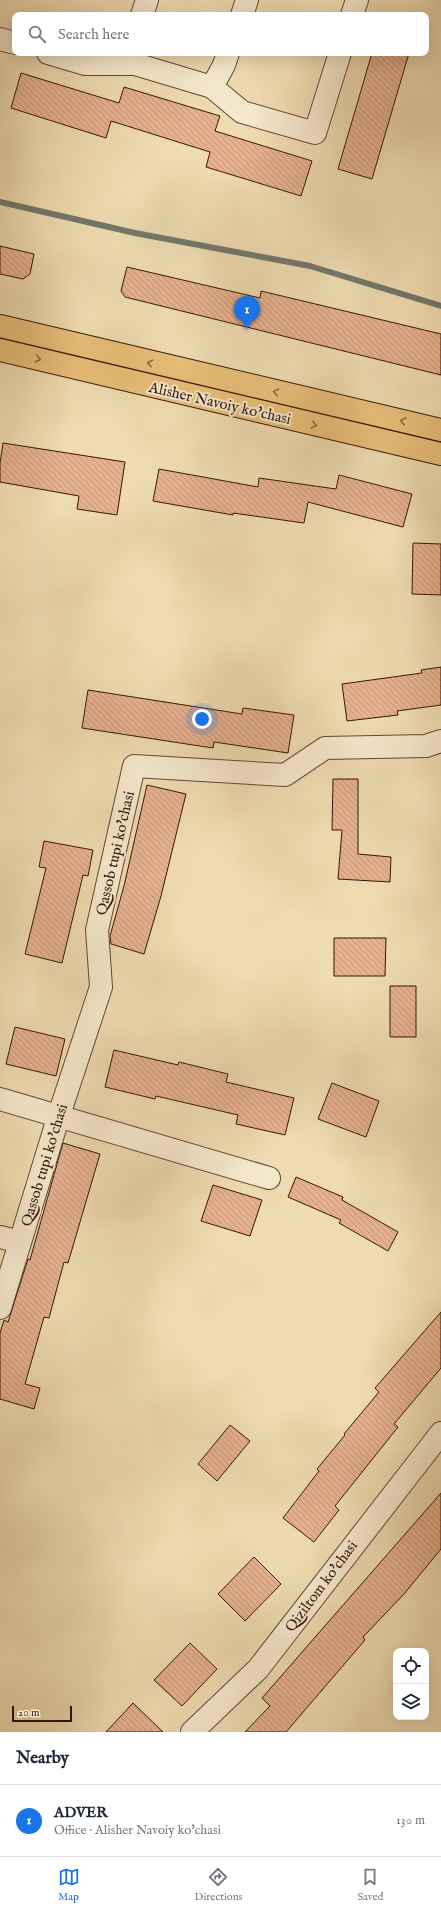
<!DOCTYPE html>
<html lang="en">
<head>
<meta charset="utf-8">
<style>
  :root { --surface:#fff; --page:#f2f2f3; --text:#1f2937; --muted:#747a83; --line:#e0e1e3; --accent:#1a73e8 }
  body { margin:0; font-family:"IM FELL English",serif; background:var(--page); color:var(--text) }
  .controls { position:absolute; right:12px; bottom:12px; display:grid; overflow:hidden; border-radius:8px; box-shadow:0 4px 16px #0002 }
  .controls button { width:36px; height:36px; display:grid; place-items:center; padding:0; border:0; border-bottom:1px solid var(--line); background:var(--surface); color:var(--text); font:20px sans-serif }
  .scale { position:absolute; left:12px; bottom:10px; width:60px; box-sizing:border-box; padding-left:4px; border:2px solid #341509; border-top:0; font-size:11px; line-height:14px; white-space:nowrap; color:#341509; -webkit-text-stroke:3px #f5e8cc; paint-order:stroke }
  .you { position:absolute; left:202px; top:719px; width:14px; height:14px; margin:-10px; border:3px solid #fff; border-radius:50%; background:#1a73e8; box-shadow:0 0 0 6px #1a73e833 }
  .badge { display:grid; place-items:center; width:26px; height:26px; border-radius:50%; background:var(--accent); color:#fff; font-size:13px; font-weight:700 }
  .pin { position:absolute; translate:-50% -33px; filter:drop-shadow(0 1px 2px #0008) }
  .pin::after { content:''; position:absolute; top:21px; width:14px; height:12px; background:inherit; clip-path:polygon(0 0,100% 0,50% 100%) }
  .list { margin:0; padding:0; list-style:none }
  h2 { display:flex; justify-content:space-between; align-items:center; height:52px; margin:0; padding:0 16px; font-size:17px }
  h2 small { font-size:13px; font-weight:400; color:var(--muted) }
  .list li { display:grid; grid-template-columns:26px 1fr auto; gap:12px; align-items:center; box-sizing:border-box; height:72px; padding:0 16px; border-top:1px solid var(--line) }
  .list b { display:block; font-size:15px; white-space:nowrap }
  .list p { margin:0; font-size:13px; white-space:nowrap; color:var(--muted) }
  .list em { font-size:13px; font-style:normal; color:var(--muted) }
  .icon { flex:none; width:22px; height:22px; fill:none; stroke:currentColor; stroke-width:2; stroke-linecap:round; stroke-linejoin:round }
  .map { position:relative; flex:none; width:441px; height:1732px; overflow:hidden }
  .search { position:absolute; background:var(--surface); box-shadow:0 4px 16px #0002; left:12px; right:12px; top:12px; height:44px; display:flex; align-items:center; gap:10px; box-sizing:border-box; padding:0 14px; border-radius:8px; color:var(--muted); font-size:15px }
  .sheet { height:124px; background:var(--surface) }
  nav { display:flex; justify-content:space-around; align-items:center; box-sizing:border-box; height:56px; border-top:1px solid var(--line); background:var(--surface); font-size:11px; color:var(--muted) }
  nav a { display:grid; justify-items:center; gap:2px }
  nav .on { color:var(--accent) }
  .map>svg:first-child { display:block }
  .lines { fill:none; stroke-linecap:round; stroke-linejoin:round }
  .stream { stroke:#71796b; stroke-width:6 }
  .building { fill:url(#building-back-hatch); stroke:#341509 }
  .minor-casing { stroke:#634633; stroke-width:24 }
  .major-casing { stroke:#341509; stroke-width:24 }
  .minor { stroke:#f5e8cc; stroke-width:22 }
  .major { stroke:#e8be78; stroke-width:22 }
  .oneway { stroke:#8e6a40 }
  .labels { text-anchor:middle; stroke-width:4; stroke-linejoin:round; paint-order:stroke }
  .street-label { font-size:15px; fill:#341509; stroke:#f5e8cc }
</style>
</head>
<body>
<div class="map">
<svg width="441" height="1732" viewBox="0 0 441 1732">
  <defs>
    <pattern id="building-back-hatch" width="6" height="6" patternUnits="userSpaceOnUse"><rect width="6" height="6" fill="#e7b18f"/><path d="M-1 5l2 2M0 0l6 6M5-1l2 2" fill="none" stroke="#c7977a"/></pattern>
  </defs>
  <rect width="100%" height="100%" fill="#efdbb1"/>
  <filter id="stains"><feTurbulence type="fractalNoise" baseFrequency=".005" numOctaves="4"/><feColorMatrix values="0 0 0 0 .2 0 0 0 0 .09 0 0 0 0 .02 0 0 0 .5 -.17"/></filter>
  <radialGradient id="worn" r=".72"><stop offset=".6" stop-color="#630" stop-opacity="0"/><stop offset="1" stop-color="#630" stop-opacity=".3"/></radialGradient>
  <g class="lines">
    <path class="stream" d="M0,202l135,31 175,33 131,40"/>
  </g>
  <path class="building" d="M372,53h37l-37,126 -34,-10z
    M21,73l98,30 5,-16 96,29 -5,15 97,30 -11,35 -95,-29 4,-15 -99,-31 -5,17 -95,-30z
    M0,246l34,8 -4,20 -7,5 -23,-5z
    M127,267l133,31 1,-7 180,43v41l-316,-78 -4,-6z
    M3,443l122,19 -8,53 -40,-6 2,-13 -79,-14v-19z
    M159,469l99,18 1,-9 77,11 3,-14 73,19 -9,33 -95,-25 -4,21 -71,-10v2l-80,-14z
    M413,543l28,1v51l-29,-1z
    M441,667v38l-44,6 1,4 -51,6 -5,-37 80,-11 -1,-3z
    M88,690l154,24 1,-6 51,7 -6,38 -74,-11 -1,6 -131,-20z
    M333,779h25v75l33,3 -1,25 -52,-3 4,-49h-10z
    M147,785l39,9 -25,102 -17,58 -33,-10 -1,-8 14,-50z
    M44,841l49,9 -5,26 -5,-1 -21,88 -37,-9 21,-86 -7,-1z
    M334,938h52l-1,38h-51z
    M390,986h26v51h-26z
    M15,1027l50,12 -9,37 -50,-12z
    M114,1050l64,15 1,-3 49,12 -2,8 68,16 -9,37 -49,-11 2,-9 -82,-19 -1,3 -50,-12z
    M332,1083l47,18 -13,36 -48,-18z
    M63,1143l37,11 -32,109 -4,-1 -15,56 -5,-1 -19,67 15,4 -6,21 -34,-10v-66l4,-13 4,2 20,-63 2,1z
    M296,1177l47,20 -1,3 56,32 -10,19 -49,-28 2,-3 -53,-23z
    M213,1185l49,15 -12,36 -49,-15z
    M441,1312v56l-47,56 4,3 -63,79 4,4 -25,32 -31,-24 36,-47 -2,-2 28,-34 -1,-1 35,-42 -4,-4z
    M230,1425l20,16 -33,40 -19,-17z
    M441,1493v56l-37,45 -41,43 2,3 -79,92h-41l25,-26 -8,-8z
    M254,1557l27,27 -36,37 -27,-27z
    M190,1643l27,26 -35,37 -28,-26z
    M133,1703l30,29h-57z"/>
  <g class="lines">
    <g class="minor-casing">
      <path id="minor" d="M142,15l5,-15
        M242,15l5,-15
        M352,15l5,-15
        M0,39l15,4
        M48,53l37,11h50l77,23 30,25 73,21 25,-80
        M212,87l12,-22 4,-12
        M0,1099l269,79
        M0,1237l20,5
        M0,1308l59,-193 42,-128 -4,-57 37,-164 151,9 40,-27 101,-2 15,-5
        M192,1732l66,-63 183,-236"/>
    </g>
    <g class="major-casing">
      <path id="major" d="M0,326l441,104
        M0,350l441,104"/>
    </g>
    <use href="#minor" class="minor"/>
    <use href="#major" class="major"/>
  </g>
  <defs><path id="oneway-chevron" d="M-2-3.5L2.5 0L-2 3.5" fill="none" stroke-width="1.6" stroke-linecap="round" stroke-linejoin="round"/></defs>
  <g class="oneway">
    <use href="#oneway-chevron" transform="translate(38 359) rotate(14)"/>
    <use href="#oneway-chevron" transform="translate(150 363) rotate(-167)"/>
    <use href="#oneway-chevron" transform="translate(276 392) rotate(-167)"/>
    <use href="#oneway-chevron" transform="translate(403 421) rotate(-167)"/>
    <use href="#oneway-chevron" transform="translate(314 425) rotate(13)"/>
  </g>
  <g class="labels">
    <g class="street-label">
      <text transform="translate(220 403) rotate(13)" y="5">Alisher Navoiy ko'chasi</text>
      <text transform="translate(115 853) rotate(-77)" y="5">Qassob tupi ko'chasi</text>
      <text transform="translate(44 1165) rotate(-73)" y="5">Qassob tupi ko'chasi</text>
      <text transform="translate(321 1586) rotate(-53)" y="5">Qiziltom ko'chasi</text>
    </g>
  </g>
  <rect width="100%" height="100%" filter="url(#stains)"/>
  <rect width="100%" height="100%" fill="url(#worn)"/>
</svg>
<div class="controls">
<button><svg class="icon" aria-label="locate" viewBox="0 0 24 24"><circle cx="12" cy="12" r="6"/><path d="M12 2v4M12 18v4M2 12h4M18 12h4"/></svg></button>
<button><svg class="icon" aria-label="layers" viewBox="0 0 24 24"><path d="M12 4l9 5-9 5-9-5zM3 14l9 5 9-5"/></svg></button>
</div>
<div class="scale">20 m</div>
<div class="you"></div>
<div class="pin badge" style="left:247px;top:329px">1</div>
<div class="search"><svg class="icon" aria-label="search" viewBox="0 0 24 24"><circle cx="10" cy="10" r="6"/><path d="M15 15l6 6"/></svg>Search here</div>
</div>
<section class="sheet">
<h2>Nearby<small></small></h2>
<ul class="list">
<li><span class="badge">1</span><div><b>ADVER</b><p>Office · Alisher Navoiy ko'chasi</p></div><em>130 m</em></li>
</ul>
</section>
<nav>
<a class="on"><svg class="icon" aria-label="map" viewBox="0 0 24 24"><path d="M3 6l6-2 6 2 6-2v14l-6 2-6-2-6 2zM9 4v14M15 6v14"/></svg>Map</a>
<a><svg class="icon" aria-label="directions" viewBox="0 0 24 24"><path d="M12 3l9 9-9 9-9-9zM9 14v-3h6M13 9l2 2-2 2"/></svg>Directions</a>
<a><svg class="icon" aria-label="saved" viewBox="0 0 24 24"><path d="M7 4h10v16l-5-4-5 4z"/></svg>Saved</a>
</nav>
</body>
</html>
